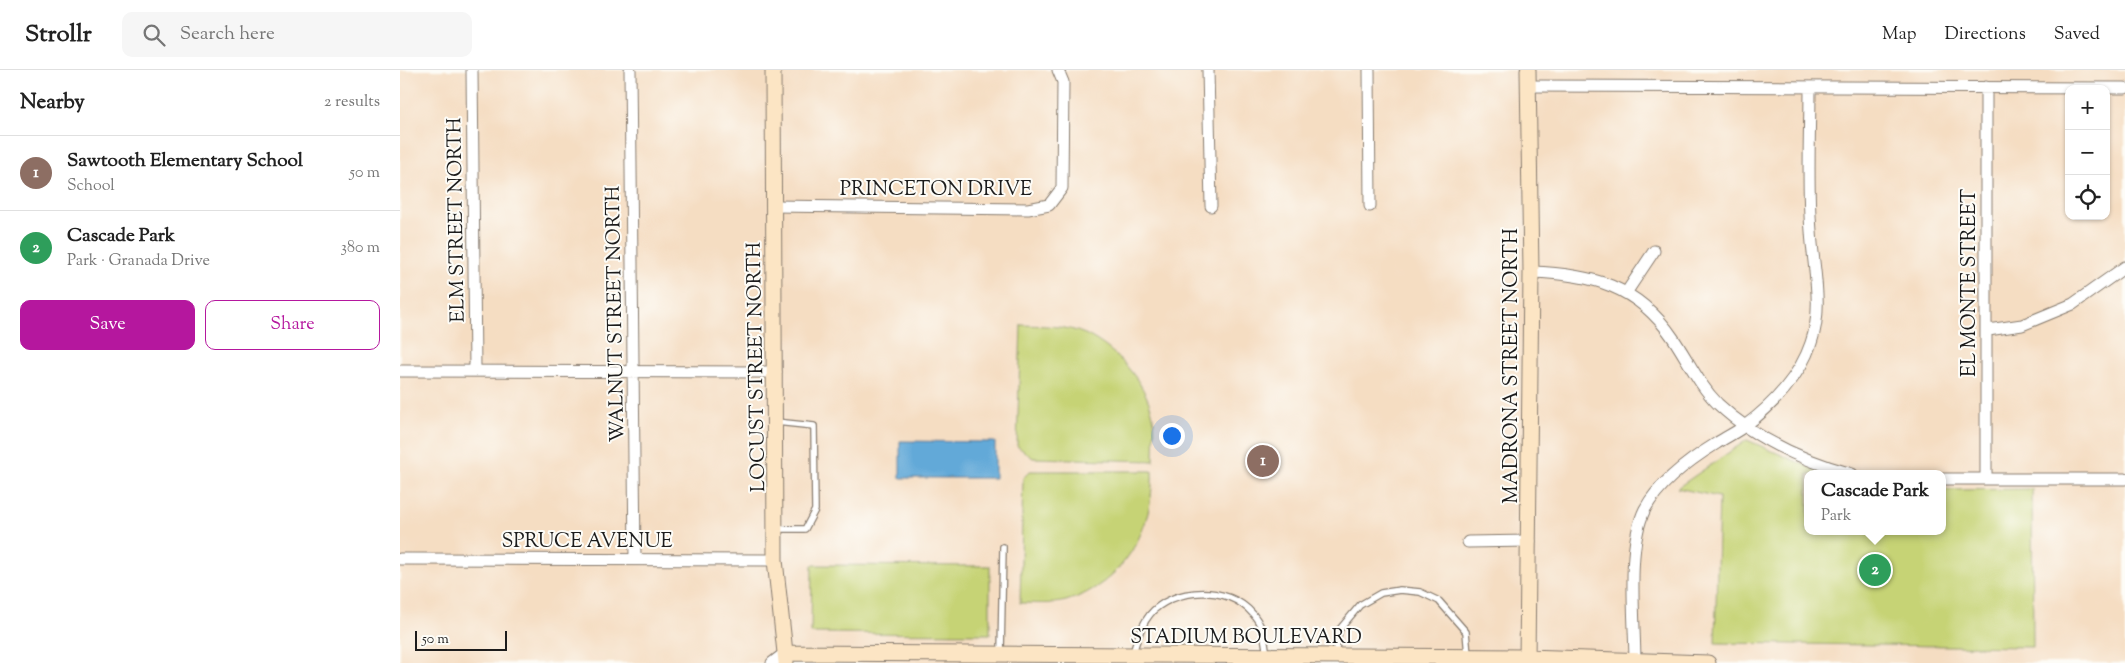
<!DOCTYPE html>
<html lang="en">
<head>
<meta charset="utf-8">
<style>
  :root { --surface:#fff; --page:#f6f6f6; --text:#222; --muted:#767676; --line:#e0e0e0; --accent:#b5179e }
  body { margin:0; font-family:"Sorts Mill Goudy",serif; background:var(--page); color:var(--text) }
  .controls { position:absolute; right:15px; top:15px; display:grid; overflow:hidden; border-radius:10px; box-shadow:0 1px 4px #0004 }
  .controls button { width:45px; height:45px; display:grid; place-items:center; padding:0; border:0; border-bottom:1px solid var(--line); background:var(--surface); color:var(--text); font:25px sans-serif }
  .scale { position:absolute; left:15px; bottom:12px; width:92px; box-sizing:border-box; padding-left:5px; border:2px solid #1c1c1c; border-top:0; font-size:14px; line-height:18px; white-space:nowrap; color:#1c1c1c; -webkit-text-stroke:4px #fdfcf7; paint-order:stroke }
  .you { position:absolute; left:771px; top:365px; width:18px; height:18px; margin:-12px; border:4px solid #fff; border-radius:50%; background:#1a73e8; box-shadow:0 0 0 8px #1a73e833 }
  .badge { display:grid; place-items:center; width:32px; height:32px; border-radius:50%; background:var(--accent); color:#fff; font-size:16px; font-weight:700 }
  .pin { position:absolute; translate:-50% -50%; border:2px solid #fff; box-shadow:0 1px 5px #0006 }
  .popup { position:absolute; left:1404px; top:400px; width:142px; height:65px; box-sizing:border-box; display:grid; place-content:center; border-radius:10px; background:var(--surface); filter:drop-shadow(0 1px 4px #0005); font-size:16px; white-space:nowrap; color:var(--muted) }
  .popup b { font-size:19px; color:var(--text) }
  .popup::after { content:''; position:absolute; left:50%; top:100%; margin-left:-10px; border:10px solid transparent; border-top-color:var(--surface) }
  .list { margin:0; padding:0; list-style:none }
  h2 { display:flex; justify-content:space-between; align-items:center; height:65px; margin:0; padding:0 20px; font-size:21px }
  h2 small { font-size:16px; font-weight:400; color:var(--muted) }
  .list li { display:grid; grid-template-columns:32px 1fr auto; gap:15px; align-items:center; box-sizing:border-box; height:75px; padding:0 20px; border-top:1px solid var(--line) }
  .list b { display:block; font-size:19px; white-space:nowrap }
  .list p { margin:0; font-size:16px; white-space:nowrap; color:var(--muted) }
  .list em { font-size:16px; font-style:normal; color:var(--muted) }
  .actions { display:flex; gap:10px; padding:15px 20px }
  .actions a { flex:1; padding:11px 0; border:1px solid var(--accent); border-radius:10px; text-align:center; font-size:18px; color:var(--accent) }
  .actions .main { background:var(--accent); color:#fff }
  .icon { flex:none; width:28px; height:28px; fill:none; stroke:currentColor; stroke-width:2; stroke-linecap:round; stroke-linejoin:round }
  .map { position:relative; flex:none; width:1725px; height:593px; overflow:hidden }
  header { display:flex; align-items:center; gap:30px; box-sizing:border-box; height:70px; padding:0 25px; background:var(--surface); border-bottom:1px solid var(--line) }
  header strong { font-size:24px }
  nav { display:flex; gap:28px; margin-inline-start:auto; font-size:18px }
  .search { width:350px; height:45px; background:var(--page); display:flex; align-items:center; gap:12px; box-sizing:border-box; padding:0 18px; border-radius:10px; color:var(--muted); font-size:19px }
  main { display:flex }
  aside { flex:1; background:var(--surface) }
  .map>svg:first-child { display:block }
  .green { fill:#c6d375; stroke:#717848 }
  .water { fill:#62a9d8; stroke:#3f627a }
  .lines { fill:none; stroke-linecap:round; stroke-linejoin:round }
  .lane-casing { stroke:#887c6f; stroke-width:8 }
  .street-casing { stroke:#887c6f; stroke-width:13 }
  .secondary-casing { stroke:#887c6f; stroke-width:17 }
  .lane { stroke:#fff; stroke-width:5.5 }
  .street { stroke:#fff; stroke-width:11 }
  .secondary { stroke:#fce5c4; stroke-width:15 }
  .labels { text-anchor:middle; stroke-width:4; stroke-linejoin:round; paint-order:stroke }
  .street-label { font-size:20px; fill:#1c1c1c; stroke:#fdfcf7 }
</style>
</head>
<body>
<header>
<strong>Strollr</strong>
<div class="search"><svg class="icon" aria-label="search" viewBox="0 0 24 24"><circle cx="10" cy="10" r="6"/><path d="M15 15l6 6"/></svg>Search here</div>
<nav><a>Map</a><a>Directions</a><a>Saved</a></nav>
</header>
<main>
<aside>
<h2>Nearby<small>2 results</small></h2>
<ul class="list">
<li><span class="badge" style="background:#8d6e63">1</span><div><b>Sawtooth Elementary School</b><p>School</p></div><em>50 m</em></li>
<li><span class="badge" style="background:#2e9e5b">2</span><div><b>Cascade Park</b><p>Park · Granada Drive</p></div><em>380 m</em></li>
</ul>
<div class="actions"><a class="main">Save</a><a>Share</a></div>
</aside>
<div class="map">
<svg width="1725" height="593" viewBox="0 0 1725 593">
  <rect width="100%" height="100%" fill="#fdfcf7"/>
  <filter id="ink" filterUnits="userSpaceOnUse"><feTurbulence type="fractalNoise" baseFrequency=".02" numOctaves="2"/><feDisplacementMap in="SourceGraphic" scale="10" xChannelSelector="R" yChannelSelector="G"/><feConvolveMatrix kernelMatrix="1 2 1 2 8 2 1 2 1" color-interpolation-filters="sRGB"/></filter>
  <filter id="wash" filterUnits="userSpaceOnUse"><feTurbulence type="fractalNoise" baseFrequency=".0096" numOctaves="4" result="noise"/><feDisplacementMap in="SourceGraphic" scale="20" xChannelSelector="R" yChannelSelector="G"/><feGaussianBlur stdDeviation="1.12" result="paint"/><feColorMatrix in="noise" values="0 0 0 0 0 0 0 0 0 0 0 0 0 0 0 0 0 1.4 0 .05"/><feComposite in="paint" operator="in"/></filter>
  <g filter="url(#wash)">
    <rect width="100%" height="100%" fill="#f5ddc2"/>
    <path class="green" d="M621,255c21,1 44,0 64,9 33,16 64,51 69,88 1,12 0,26 0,39l-121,-3 -16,-12z
      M1347,370l78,34h-17v57h134l1,-41 89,-1 1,158 -318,-4 4,-146 -42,-9z
      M630,401h122c3,58 -29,113 -86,130 -16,4 -31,2 -46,2l3,-125z
      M412,495l178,1v68l-179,-1z"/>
    <path class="water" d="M500,371l95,1v36h-95z"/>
  </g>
  <g filter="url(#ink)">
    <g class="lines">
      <g class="lane-casing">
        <path id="lane" d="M376,352l38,4 1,84 -10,19h-29
          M601,583l2,-106
          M733,583c5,-17 11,-37 26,-47 31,-22 85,-18 102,21 4,8 4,19 6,27
          M935,585l4,-25 21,-25 21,-12 19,-3 20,2 19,9 27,31 2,23"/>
      </g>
      <g class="street-casing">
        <path id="street" d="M72,0l3,300
          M230,0l5,488
          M808,0l3,136
          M969,0l1,136
          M1128,16l597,2
          M1586,17v392
          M373,136l255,3 21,-4 13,-17 1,-106 -5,-12
          M1131,202c60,2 106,13 142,66 15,22 26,47 45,66 37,35 86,57 134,70
          M1226,223l28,-42
          M1588,260l34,-5 51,-21 52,-37
          M0,301l376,1
          M1542,409h183
          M1068,472l62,-1
          M0,489l375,1
          M372,593l13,-10
          M1235,593c0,-43 -9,-116 10,-154 15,-28 46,-50 72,-66 9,-6 20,-11 29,-18 27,-20 54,-49 65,-82 13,-37 2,-75 0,-112 -4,-48 -1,-97 -1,-144"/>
      </g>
      <g class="secondary-casing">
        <path id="secondary" d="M373,0l2,490 11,102
          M385,583l742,4 181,6
          M1127,593l4,-391 -3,-202"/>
      </g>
      <use href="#lane" class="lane"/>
      <use href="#street" class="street"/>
      <use href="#secondary" class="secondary"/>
    </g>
  </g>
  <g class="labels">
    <g class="street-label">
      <text x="536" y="125">PRINCETON DRIVE</text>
      <text transform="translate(55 150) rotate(-91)" y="7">ELM STREET NORTH</text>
      <text transform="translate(1568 213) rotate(-90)" y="7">EL MONTE STREET</text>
      <text transform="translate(214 244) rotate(-91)" y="7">WALNUT STREET NORTH</text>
      <text transform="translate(1110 296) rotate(-90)" y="7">MADRONA STREET NORTH</text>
      <text transform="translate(355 297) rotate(-91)" y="7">LOCUST STREET NORTH</text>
      <text x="187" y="477">SPRUCE AVENUE</text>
      <text x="846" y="573">STADIUM BOULEVARD</text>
    </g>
  </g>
</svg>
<div class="controls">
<button>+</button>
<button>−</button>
<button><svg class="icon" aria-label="locate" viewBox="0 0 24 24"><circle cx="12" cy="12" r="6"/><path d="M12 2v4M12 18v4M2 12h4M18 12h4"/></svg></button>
</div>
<div class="scale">50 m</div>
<div class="you"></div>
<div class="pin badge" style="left:863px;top:391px;background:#8d6e63">1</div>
<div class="pin badge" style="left:1475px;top:500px;background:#2e9e5b">2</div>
<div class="popup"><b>Cascade Park</b>Park</div>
</div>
</main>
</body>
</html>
